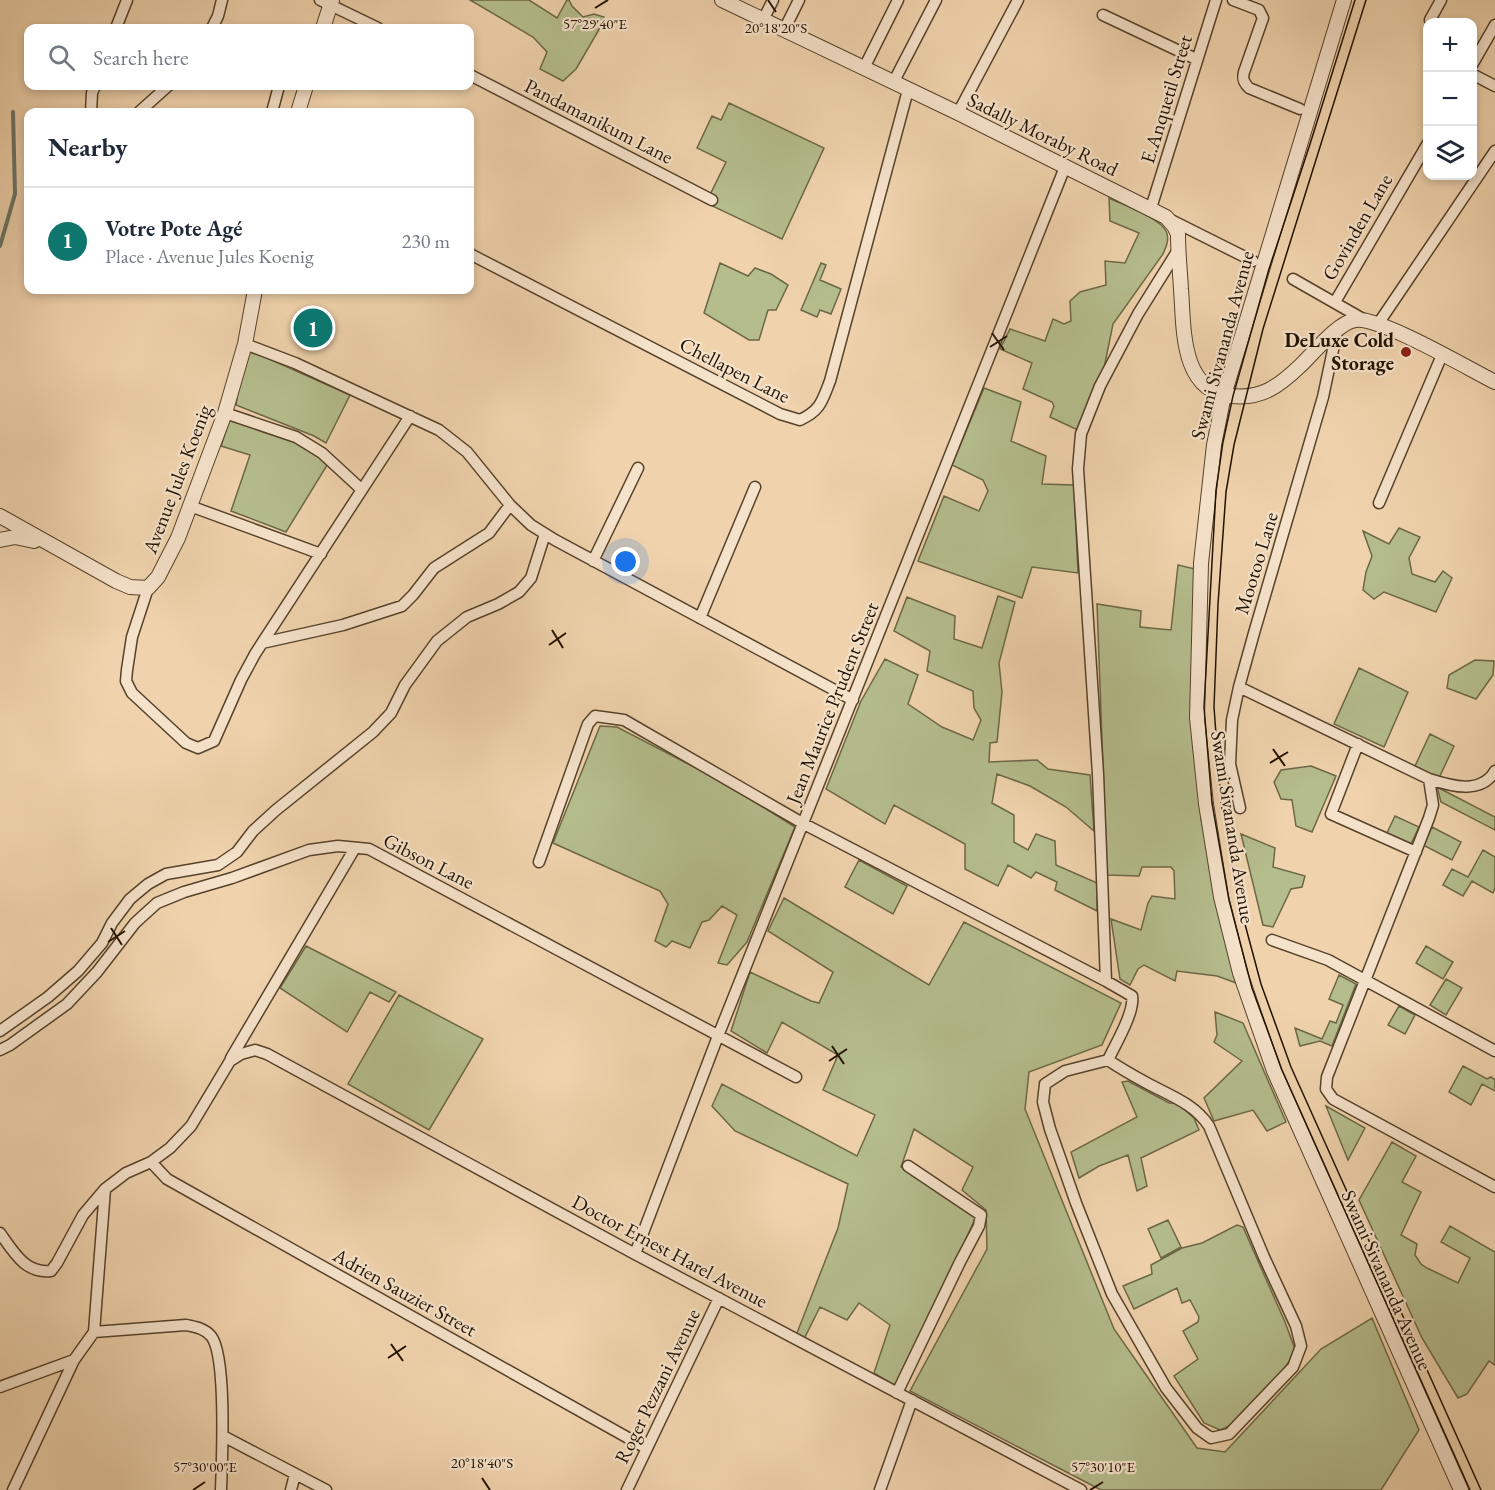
<!DOCTYPE html>
<html lang="en">
<head>
<meta charset="utf-8">
<style>
  :root { --surface:#fff; --page:#f6f6f7; --text:#1f2937; --muted:#747a83; --line:#e0e1e3; --accent:#0f766e }
  body { margin:0; font-family:"EB Garamond",serif; background:var(--page); color:var(--text) }
  .controls { position:absolute; right:18px; top:18px; display:grid; overflow:hidden; border-radius:12px; box-shadow:0 3px 9px #0003 }
  .controls button { width:54px; height:54px; display:grid; place-items:center; padding:0; border:0; border-bottom:2px solid var(--line); background:var(--surface); color:var(--text); font:30px sans-serif }
  .you { position:absolute; left:626px; top:562px; width:21px; height:21px; margin:-15px; border:4px solid #fff; border-radius:50%; background:#1a73e8; box-shadow:0 0 0 9px #1a73e833 }
  .badge { display:grid; place-items:center; width:39px; height:39px; border-radius:50%; background:var(--accent); color:#fff; font-size:20px; font-weight:700 }
  .pin { position:absolute; translate:-50% -50%; border:3px solid #fff; box-shadow:0 2px 6px #0006 }
  .list { margin:0; padding:0; list-style:none }
  h2 { display:flex; justify-content:space-between; align-items:center; height:78px; margin:0; padding:0 24px; font-size:26px }
  h2 small { font-size:20px; font-weight:400; color:var(--muted) }
  .list li { display:grid; grid-template-columns:39px 1fr auto; gap:18px; align-items:center; box-sizing:border-box; height:108px; padding:0 24px; border-top:2px solid var(--line) }
  .list b { display:block; font-size:22px; white-space:nowrap }
  .list p { margin:0; font-size:20px; white-space:nowrap; color:var(--muted) }
  .list em { font-size:20px; font-style:normal; color:var(--muted) }
  .icon { flex:none; width:33px; height:33px; fill:none; stroke:currentColor; stroke-width:2; stroke-linecap:round; stroke-linejoin:round }
  .map { position:relative; flex:none; width:1495px; height:1490px; overflow:hidden }
  .search { position:absolute; background:var(--surface); box-shadow:0 3px 9px #0003; left:24px; top:24px; width:450px; height:66px; display:flex; align-items:center; gap:15px; box-sizing:border-box; padding:0 21px; border-radius:12px; color:var(--muted); font-size:22px }
  .panel { position:absolute; background:var(--surface); box-shadow:0 3px 9px #0003; left:24px; top:108px; width:450px; height:186px; border-radius:12px }
  .map>svg:first-child { display:block }
  .green { fill:#b5bd8d; stroke:#6c6846; stroke-width:1.5 }
  .lines { fill:none; stroke-linecap:round; stroke-linejoin:round }
  .stream { stroke:#6a7567; stroke-width:4 }
  .minor-casing { stroke:#56422b; stroke-width:13 }
  .tertiary-casing { stroke:#56422b; stroke-width:16 }
  .minor { stroke:#f5e2ca; stroke-width:10 }
  .tertiary { stroke:#f5e2ca; stroke-width:14 }
  .tram { stroke:#221200; stroke-width:1.5 }
  .ticks { fill:none; stroke:#221200; stroke-width:2 }
  .poi-dot { fill:#8f2418; stroke:#f5e2ca; stroke-width:2 }
  .labels { text-anchor:middle; stroke-width:4.5; stroke-linejoin:round; paint-order:stroke }
  .street-label { font-size:20px; fill:#221200; stroke:#f5e2ca }
  .poi-label { font-size:20px; font-weight:bold; fill:#221200; stroke:#f5e2ca; text-anchor:end }
  .ticks-label { font-size:15px; text-anchor:middle; fill:#221200; stroke:#f5e2ca; stroke-width:4.5; stroke-linejoin:round; paint-order:stroke }
</style>
</head>
<body>
<div class="map">
<svg width="1495" height="1490" viewBox="0 0 1495 1490">
  <rect width="100%" height="100%" fill="#f0d3ad"/>
  <filter id="stains"><feTurbulence type="fractalNoise" baseFrequency=".00333" numOctaves="4"/><feColorMatrix values="0 0 0 0 .2 0 0 0 0 .09 0 0 0 0 .02 0 0 0 .5 -.17"/></filter>
  <radialGradient id="worn" r=".72"><stop offset=".6" stop-color="#630" stop-opacity="0"/><stop offset="1" stop-color="#630" stop-opacity=".3"/></radialGradient>
  <path class="green" d="M470,0h59l28,18 10,-18h2l3,6 11,11 11,-3 10,3v4l-28,48 -13,12 -23,-12 7,-17 -14,-15z
    M729,103l95,45 -42,91 -76,-36 20,-41 -29,-14 15,-32 9,4z
    M1109,198c14,7 51,20 57,33 4,8 0,16 -3,23l-50,70 -10,49 -23,58 -30,-14 4,-11 -2,-4 -29,-13 9,-26 -32,-14 10,-20 35,12 8,-22 11,5 7,-3 -1,-20 10,-9 26,-7 -1,-24 20,2 14,-30 -29,-12z
    M720,263l28,13 7,-8 16,6 17,11 -12,25h-8l-9,30h-10l-45,-27z
    M821,263l5,2 -6,15 21,9 -10,25 -11,-4 -3,7 -16,-7z
    M249,350l101,45 -24,48 -12,-7 -78,-31 4,-28z
    M984,388l37,14 -10,39 35,15 -4,28 32,1 4,88 -46,-6 -10,31 -104,-37 26,-65 35,15 9,-20 -5,-11 -31,-15z
    M230,419l58,21 11,2 30,20 -43,70 -55,-21 19,-56 -29,-9z
    M1399,528l21,9 -11,21 3,16 23,8 8,-11 9,7 -16,34 -52,-20 -10,7 -11,-9 3,-18 6,-16 -9,-25 26,13z
    M1178,565l17,4 -2,127 8,123 38,165 -22,-8 -40,-5 -2,10 -31,-16 -6,4 -8,16 -10,-6 -9,-60 30,11 7,-27 4,-7 23,3 -1,-28 -3,-4h-29l-3,9 -32,-1 -10,-271 44,7 -1,16 31,3z
    M998,596l17,6 -16,61 3,29 -5,50 -7,1 -1,19 48,-2 11,9 42,6 4,56 -28,-24 -36,-21 -33,-12 -5,29 22,12v27l14,8 8,-16 19,7 1,24 41,18v28l-42,-21 2,-8 -21,-10 -5,6 -23,-13 -10,21 -33,-17v-25l-71,-39 -9,19 -59,-35 35,-88 24,-42 33,16 -10,29 34,23 31,13 8,-20 -7,-12 -1,-17 -46,-20 3,-20 -36,-20 13,-34 48,19 -1,23 28,9z
    M1475,660l19,1 -1,14 -17,24 -29,-11 2,-13z
    M1359,668l49,24 -24,55 -50,-23z
    M600,726l17,1 104,54 74,46 -48,115 -20,23 -9,-2 19,-48 -15,-9 -13,14 -7,2 -12,26 -18,-7 -6,6 -11,-6 13,-37 -8,-13 -107,-48z
    M1430,734l24,12 -15,32 -24,-12z
    M1311,766l25,10 -24,56 -16,-6 -4,-26 -11,-1 -7,-17 7,-12z
    M1437,787l58,30v13l-54,-28z
    M1395,816l24,11 -8,17 -24,-11z
    M1432,827l29,15 -9,18 -29,-15z
    M1241,834l34,14 -2,19 32,9 -3,11 -11,2 -18,38 -10,-2z
    M1483,850l12,7v31l-2,5 -21,-12 -9,15 -20,-11 9,-16 16,8z
    M859,860l48,26 -14,28 -48,-27z
    M784,898l145,87 35,-63 157,81 -19,42 -73,27 -4,37 89,220 83,119 28,4 96,-103 51,-31 47,112 -38,60h-280l-191,-99 77,-142 -1,-39 -24,-20 11,-23 -59,-38 -13,38 75,50 -79,170 -23,-14 16,-48 -31,-22 -12,17 -27,-13 -16,32 -7,-6 41,-105 10,-44 -113,-53 -23,-25 10,-22 135,72 18,-41 -52,-25 15,-35 -56,-33 -15,31 -36,-22 19,-59 61,29 8,2 14,-31 -65,-41z
    M306,946l90,46 -7,10 -19,-10 -23,40 -67,-44z
    M1426,946l27,16 -10,17 -27,-16z
    M1339,975l17,9 -24,62 -12,-5 -20,5 -5,-18 27,11 8,-18 6,2 7,-18 -14,-6z
    M1446,979l16,9 -16,27 -16,-10z
    M399,995l84,44 -54,91 -81,-46z
    M1399,1006l16,9 -10,19 -17,-9z
    M1215,1012l28,11 43,99 -19,9 -14,-21 -39,11 -10,-23 38,-37 -28,-19 3,-7z
    M1463,1066l24,13 4,-2 4,3v11l-13,-7 -11,21 -22,-13z
    M1128,1081l41,22h8l17,15 5,12 -58,28 6,28 -10,5 -9,-36 -29,11 -20,12 -8,-26 66,-35 -15,-35z
    M1326,1106l39,22 -17,32z
    M1392,1142l24,14 -14,26 19,10 -20,43 16,9 -2,11 6,9 6,4 31,15 12,-25 -29,-16 9,-16 45,26v113l-6,-4 -22,33 -9,4 -36,-60 -63,-138z
    M1168,1220l13,27 -20,11 -13,-29z
    M1237,1225l6,2 42,95 11,30c-19,26 -45,67 -76,78l-16,-7 -30,-47 24,-17 -15,-28 15,-9 1,-5 -9,-17 -8,3 -5,-15 -43,21 -11,-23 29,-12 -1,-9 31,-17 20,-5z"/>
  <g class="lines">
    <path class="stream" d="M0,246l15,-52 -2,-82"/>
    <g class="minor-casing">
      <path id="minor" d="M320,0l58,28
        M1233,0l26,10 4,8 -19,54c-2,7 0,11 5,16l51,21
        M1103,15l93,44
        M763,20l10,-20
        M1430,20l11,-20
        M116,28l11,-28
        M212,28l6,-12 4,-16
        M784,30l15,-30
        M1472,65l23,-40
        M864,68l34,-68
        M1472,74l23,12
        M470,75l242,125
        M893,83l43,-83
        M91,112l1,-19 3,-7
        M139,112l29,-26
        M272,112l7,-26
        M958,113l60,-113
        M1151,208l65,-208
        M1169,219l84,42
        M470,254l310,160 20,6c21,-10 22,-19 30,-39l78,-291
        M1293,279l70,40
        M1335,302l93,-159
        M1378,324l117,-173
        M245,344l50,19 144,67 28,22 43,53 21,20 24,15 298,160
        M225,413l71,24 26,16 39,36
        M1379,503l63,-148
        M190,506l131,48
        M593,561l45,-93
        M148,588l-16,49 -5,33 -1,11 6,12 54,50 12,5 16,-7 27,-61 14,-26 155,-238
        M700,618l55,-131
        M262,643l81,-18 59,-19 11,-11 21,-27 55,-35 21,-28
        M1239,687l190,92 4,26 -4,13 -102,259 -1,12 7,10 162,88
        M1358,744l-27,70 85,38
        M1429,779c22,7 52,16 66,-8
        M1240,808l-10,-44 2,-44 7,-33 15,-54 69,-236 14,-66
        M539,862l49,-138 7,-8 29,4 180,104 302,157 26,15c3,16 -17,49 -24,64 12,8 24,15 37,22 23,13 49,21 64,44l55,131 32,69 5,20 -8,21 -64,67 -18,4 -14,-10 -31,-40 -54,-94 -36,-91 -26,-74 -7,-27 2,-18 20,-13 43,-11
        M1272,940l56,20 167,91
        M1106,981l-8,-207 -20,-305 3,-35 19,-48 38,-72 40,-64
        M0,1031l48,-34 30,-26 24,-28 10,-20 18,-24 18,-15 18,-10 52,-9 19,-13 16,-21 23,-21 97,-78 18,-19 14,-28 32,-44 30,-24 31,-13 21,-12 12,-14 14,-44
        M0,1050l10,-5 57,-41 30,-32 38,-49 22,-20 27,-11 48,-14 77,-28 29,-4 31,3 427,228
        M231,1058l124,-210
        M151,1162l16,17 479,269
        M105,1189l-11,143 92,-7c9,2 18,3 25,11 16,20 11,124 10,154
        M0,1233c13,18 25,41 51,38l6,-8 26,-48 22,-26 21,-16 25,-11 19,-14 21,-22 39,-65 11,-7 14,-4 12,4 368,200 446,236
        M635,1254l83,-218 347,-869
        M0,1387l74,-27 20,-28
        M897,1393l63,-131 19,-36 2,-11 -73,-49
        M223,1436l103,54
        M13,1490l61,-130
        M291,1490l4,-16
        M627,1490l92,-192
        M880,1490l32,-90"/>
    </g>
    <g class="tertiary-casing">
      <path id="tertiary" d="M722,0l236,113 208,104 8,9 4,8c0,19 2,37 3,55 3,38 -1,103 51,107 30,3 47,-10 68,-30 13,-12 37,-43 55,-46 24,-4 114,49 140,62
        M1344,0l-120,395 -10,50 -13,118 -4,155 9,86 15,93 19,76 34,98 187,419
        M323,28l9,-28
        M298,112l8,-26
        M0,516l116,65 14,6 18,1 10,-11 20,-39 47,-125 20,-69 10,-54
        M0,540l15,-3 19,4"/>
    </g>
    <use href="#minor" class="minor"/>
    <use href="#tertiary" class="tertiary"/>
    <path class="tram" d="M1355,0l-44,141 -42,128 -36,127 -10,46 -7,48 -12,217 8,96 17,97 23,88 30,82 188,420
      M1366,0l-103,329 -29,116 -8,47 -8,112 -4,103 7,96 17,95 23,86 30,83 190,423"/>
  </g>
  <path class="ticks" d="M768,0l8,12M595,8l13,-8M992,333l12,17M990,347l17,-11M552,630l11,18M549,645l17,-12M1273,749l12,17M1270,763l18,-11M111,928l11,17M108,942l17,-11M832,1046l12,18M829,1061l18,-12M391,1344l12,17M388,1358l18,-12M482,1478l8,12M193,1490l12,-8M1090,1490l13,-8"/>
  <circle class="poi-dot" cx="1406" cy="352" r="6"/>
  <g class="labels">
    <g class="street-label">
      <text transform="translate(1166 99) rotate(-73)" y="7">E.Anquetil Street</text>
      <text transform="translate(599 121) rotate(27)" y="7">Pandamanikum Lane</text>
      <text transform="translate(1043 134) rotate(26)" y="7">Sadally Moraby Road</text>
      <text transform="translate(1357 227) rotate(-60)" y="7">Govinden Lane</text>
      <text transform="translate(1222 345) rotate(-75)" y="7">Swami Sivananda Avenue</text>
      <text transform="translate(735 370) rotate(27)" y="7">Chellapen Lane</text>
      <text transform="translate(177 479) rotate(-69)" y="7">Avenue Jules Koenig</text>
      <text transform="translate(1256 563) rotate(-73)" y="7">Mootoo Lane</text>
      <text transform="translate(832 703) rotate(-68)" y="7">Jean Maurice Prudent Street</text>
      <text transform="translate(1233 827) rotate(81)" y="7">Swami Sivananda Avenue</text>
      <text transform="translate(429 861) rotate(27)" y="7">Gibson Lane</text>
      <text transform="translate(670 1251) rotate(28)" y="7">Doctor Ernest Harel Avenue</text>
      <text transform="translate(1387 1280) rotate(66)" y="7">Swami Sivananda Avenue</text>
      <text transform="translate(405 1292) rotate(29)" y="7">Adrien Sauzier Street</text>
      <text transform="translate(657 1386) rotate(-64)" y="7">Roger Pezzani Avenue</text>
    </g>
    <g class="poi-label">
      <text x="1394" y="347">DeLuxe Cold<tspan x="1394" dy="23">Storage</tspan></text>
    </g>
  </g>
  <g class="ticks-label">
    <text x="595" y="29">57°29'40"E</text>
    <text x="776" y="33">20°18'20"S</text>
    <text x="482" y="1468">20°18'40"S</text>
    <text x="205" y="1472">57°30'00"E</text>
    <text x="1103" y="1472">57°30'10"E</text>
  </g>
  <rect width="100%" height="100%" filter="url(#stains)"/>
  <rect width="100%" height="100%" fill="url(#worn)"/>
</svg>
<div class="controls">
<button>+</button>
<button>−</button>
<button><svg class="icon" aria-label="layers" viewBox="0 0 24 24"><path d="M12 4l9 5-9 5-9-5zM3 14l9 5 9-5"/></svg></button>
</div>
<div class="you"></div>
<div class="pin badge" style="left:313px;top:328px">1</div>
<div class="search"><svg class="icon" aria-label="search" viewBox="0 0 24 24"><circle cx="10" cy="10" r="6"/><path d="M15 15l6 6"/></svg>Search here</div>
<section class="panel">
<h2>Nearby<small></small></h2>
<ul class="list">
<li><span class="badge">1</span><div><b>Votre Pote Agé</b><p>Place · Avenue Jules Koenig</p></div><em>230 m</em></li>
</ul>
</section>
</div>
</body>
</html>
